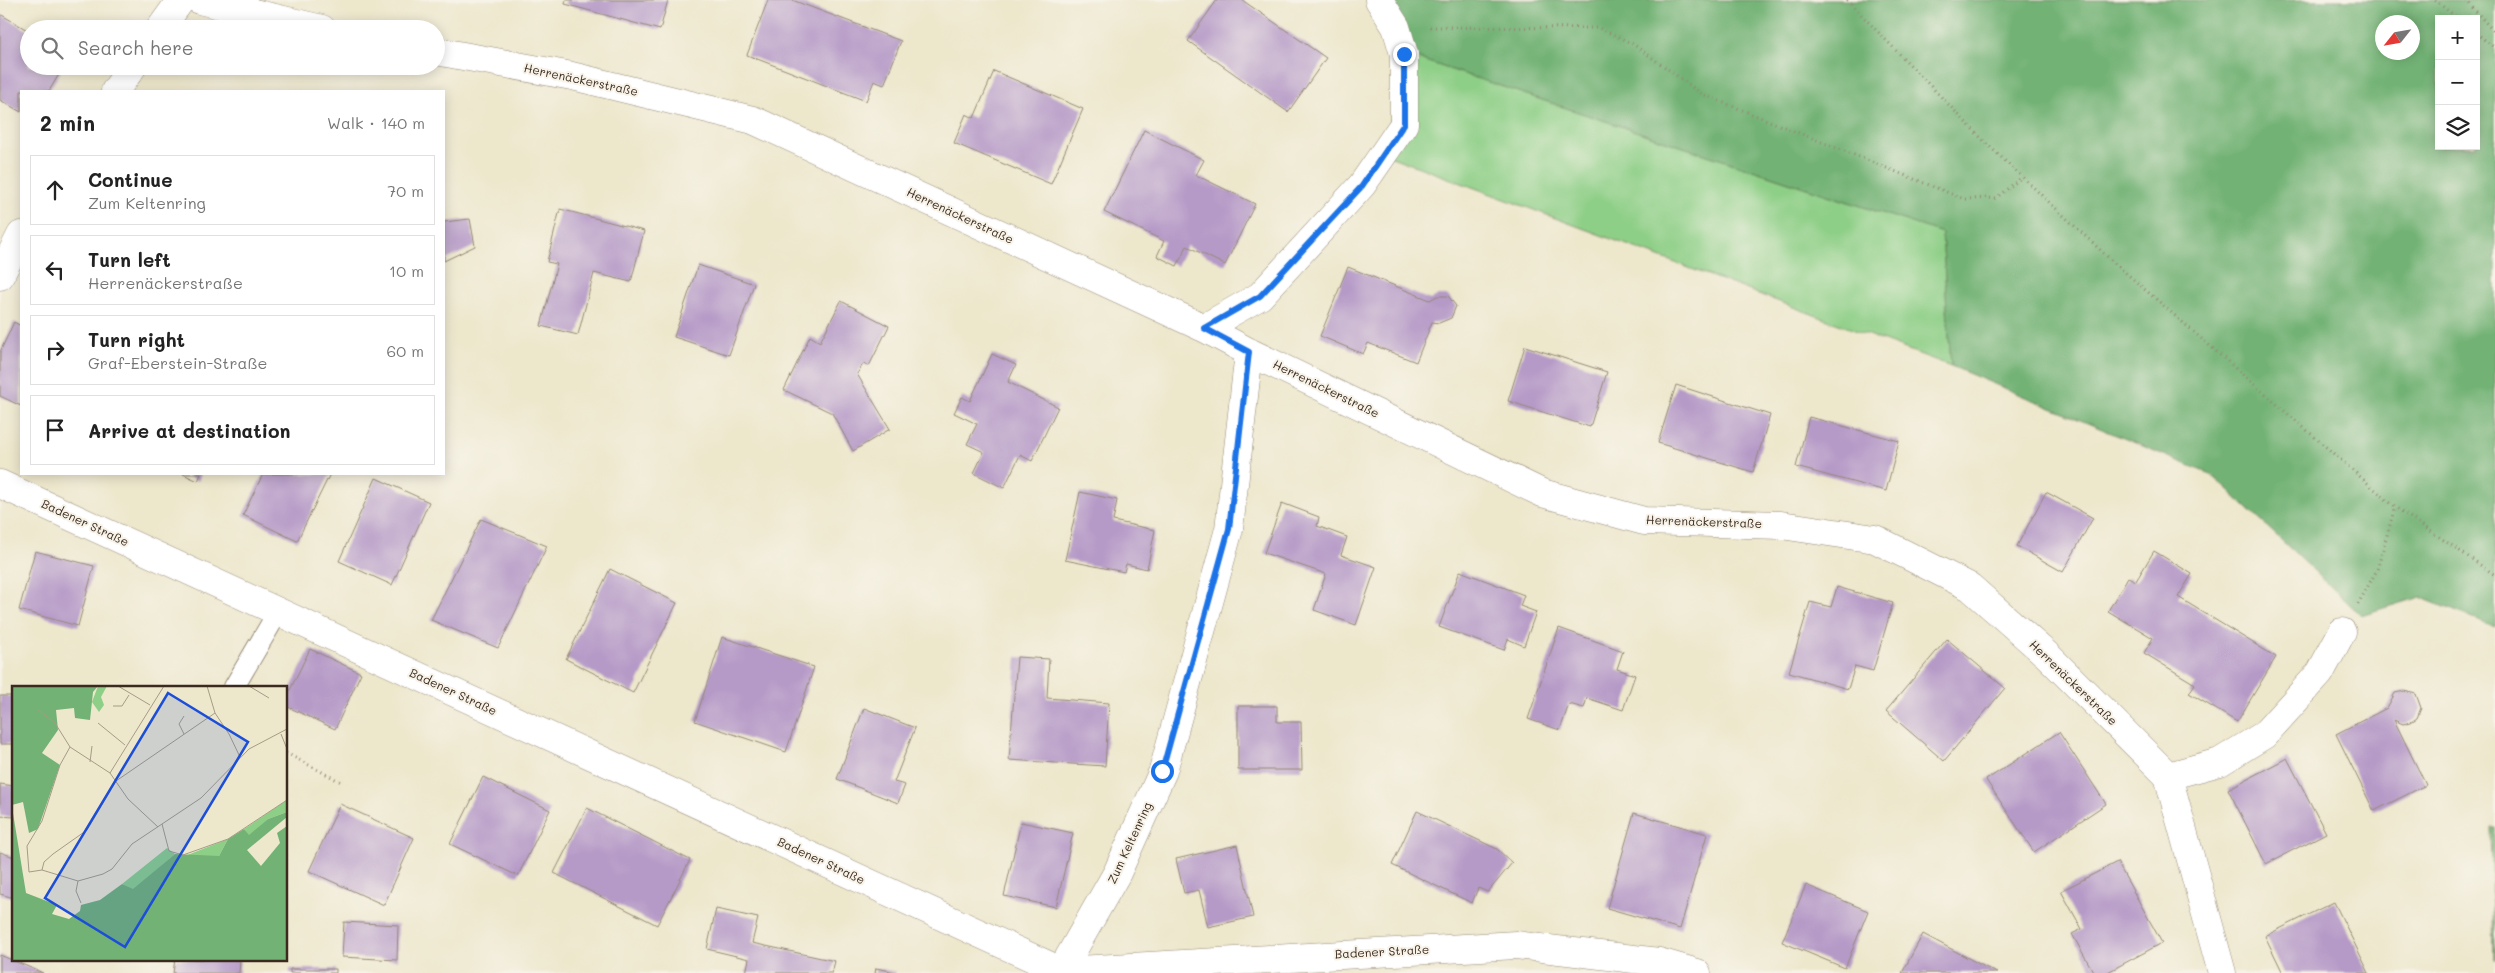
<!DOCTYPE html>
<html lang="en">
<head>
<meta charset="utf-8">
<style>
  :root { --surface:#fff; --page:#f2f2f2; --text:#222; --muted:#767676; --line:#e0e0e0 }
  body { margin:0; font-family:Mali,sans-serif; background:var(--page); color:var(--text) }
  .controls { position:absolute; right:15px; top:15px; display:grid; overflow:hidden; border-radius:0px; box-shadow:0 2px 12px #0003 }
  .controls button { width:45px; height:45px; display:grid; place-items:center; padding:0; border:0; border-bottom:1px solid var(--line); background:var(--surface); color:var(--text); font:25px sans-serif }
  .compass { position:absolute; left:2375px; top:15px; width:45px; height:45px; border-radius:50%; background:var(--surface); box-shadow:0 2px 12px #0003; rotate:239deg }
  .stop { position:absolute; width:15px; height:15px; margin:-11px; border:4px solid #1a73e8; border-radius:50%; background:#fff }
  .stop.end { background:#1a73e8; border-color:#fff; box-shadow:0 1px 5px #0008 }
  .list { margin:0; padding:0; list-style:none }
  h2 { display:flex; justify-content:space-between; align-items:center; height:65px; margin:0; padding:0 20px; font-size:21px }
  h2 small { font-size:16px; font-weight:400; color:var(--muted) }
  .list li { display:grid; grid-template-columns:32px 1fr auto; gap:15px; align-items:center; box-sizing:border-box; height:70px; margin:0 10px 10px; padding:0 10px; border:1px solid var(--line); border-radius:0px }
  .list b { display:block; font-size:19px; white-space:nowrap }
  .list p { margin:0; font-size:16px; white-space:nowrap; color:var(--muted) }
  .list em { font-size:16px; font-style:normal; color:var(--muted) }
  .icon { flex:none; width:28px; height:28px; fill:none; stroke:currentColor; stroke-width:2; stroke-linecap:round; stroke-linejoin:round }
  .map { position:relative; flex:none; width:2495px; height:973px; overflow:hidden }
  .search { position:absolute; background:var(--surface); box-shadow:0 2px 12px #0003; left:20px; top:20px; width:425px; height:55px; display:flex; align-items:center; gap:12px; box-sizing:border-box; padding:0 18px; border-radius:28px; color:var(--muted); font-size:19px }
  .panel { position:absolute; background:var(--surface); box-shadow:0 2px 12px #0003; left:20px; top:90px; width:425px; height:385px; border-radius:0px }
  .map>svg:first-child { display:block }
  .green { fill:#8ecf87; stroke:#647c52 }
  .forest { fill:#72b274; stroke:#566e49; fill-rule:evenodd }
  .building { fill:#b59ac7 }
  .lines { fill:none; stroke-linecap:round; stroke-linejoin:round }
  .lane-casing { stroke:#948875; stroke-width:22 }
  .street-casing { stroke:#948875; stroke-width:29 }
  .path { stroke:#948875; stroke-width:3; stroke-dasharray:1 4; stroke-linecap:butt }
  .lane { stroke:#fff; stroke-width:20 }
  .street { stroke:#fff; stroke-width:28 }
  .route { stroke:#1a73e8; stroke-width:6 }
  .labels { text-anchor:middle; stroke-width:4; stroke-linejoin:round; paint-order:stroke }
  .street-label { font-size:12px; fill:#3b2a1e; stroke:#f7f3e8 }
  .inset-road { fill:none; stroke:#a69b86; stroke-width:1 }
  .view { fill:#1d4ed8; fill-opacity:0.15; stroke:#1d4ed8; stroke-width:2.5 }
  .inset-edge { fill:none; stroke:#3b2a1e; stroke-width:2.5 }
</style>
</head>
<body>
<div class="map">
<svg width="2495" height="973" viewBox="0 0 2495 973">
  <rect width="100%" height="100%" fill="#f7f3e8"/>
  <filter id="ink" filterUnits="userSpaceOnUse"><feTurbulence type="fractalNoise" baseFrequency=".02" numOctaves="2"/><feDisplacementMap in="SourceGraphic" scale="10" xChannelSelector="R" yChannelSelector="G"/><feConvolveMatrix kernelMatrix="1 2 1 2 8 2 1 2 1" color-interpolation-filters="sRGB"/></filter>
  <filter id="wash" filterUnits="userSpaceOnUse"><feTurbulence type="fractalNoise" baseFrequency=".0096" numOctaves="4" result="noise"/><feDisplacementMap in="SourceGraphic" scale="20" xChannelSelector="R" yChannelSelector="G"/><feGaussianBlur stdDeviation="1.12" result="paint"/><feColorMatrix in="noise" values="0 0 0 0 0 0 0 0 0 0 0 0 0 0 0 0 0 1.4 0 .05"/><feComposite in="paint" operator="in"/></filter>
  <g filter="url(#wash)">
    <rect width="100%" height="100%" fill="#ede7cc"/>
    <path class="green" d="M1404,54l538,179 9,133 -567,-212z"/>
    <path class="forest" d="M1386,0h1109v627l-75,-30 -59,18 -149,-140 -261,-109 -9,-133 -538,-179zM2439,19h37v127h-37zM2382,22h30v30h-30z
      M2491,828h4v132l-1,-1z"/>
    <g id="blocks">
      <path class="building" d="M566,0h102l-8,30 -95,-26z
        M768,0h24l109,41 -17,44 -10,-4 -8,20 -119,-46z
        M1217,0h25l84,58 -38,54 -100,-71z
        M0,14l29,17v35h35l-15,25h-28v21l-21,-12z
        M994,71l89,38 -32,75 -97,-41 12,-29 8,4z
        M1144,130l60,30 -8,15 59,29 -30,61 -38,-19 -10,20 -20,-10 7,-15 -60,-29z
        M560,209l84,22 -13,51 -37,-9 -16,62 -37,-9 16,-62 -10,-2z
        M470,219l5,27 -31,15v-39z
        M698,265l56,19 -25,71 -55,-18z
        M1348,267l82,33 7,-4h11l8,10 -5,12 -12,5 -7,-1 -16,40 -48,-19 -5,11 -43,-18z
        M841,301l48,25 -20,40 -6,-2 -6,10 33,55 -37,22 -21,-38 -48,-23 26,-54 10,6z
        M14,322l7,4v80l-21,-10v-44z
        M1525,346l82,26 -17,55 -82,-26z
        M992,354l24,11 -8,17 50,25 -26,54 -12,-6 -16,33 -30,-15 10,-21 -17,-8 10,-20 -23,-11 8,-16 8,4z
        M1676,385l94,30 -17,57 -95,-29z
        M1809,417l90,24 -13,50 -90,-24z
        M183,474h18l-3,7z
        M263,474h67l-33,67 -54,-26z
        M376,478l53,24 -37,83 -53,-24z
        M1080,492l37,8 -4,21 42,9 -8,39 -21,-5 -2,8 -59,-12z
        M2046,492l47,26 -30,54 -46,-26z
        M1282,503l37,14 -2,9 30,11 -6,18 35,12 -20,58 -42,-15 12,-36 -62,-21z
        M481,519l66,27 -49,102 -67,-28z
        M35,551l59,15 -16,60 -59,-16z
        M2154,551l38,23 -14,23 98,60 -39,65 -48,-29 6,-9 -51,-31 9,-15 -45,-27 20,-34 8,4z
        M610,569l67,34 -44,90 -67,-34z
        M1460,571l64,24 -4,11 16,6 -12,34 -16,-7 -4,11 -65,-23z
        M1837,587l56,16 -20,68 -18,-5 -7,23 -59,-17 21,-70 21,5z
        M1559,628l64,23 -6,18 18,6 -12,35 -36,-12 -3,10 -15,-4 -9,26 -32,-11z
        M722,637l92,30 -28,85 -91,-31z
        M1947,639l58,49 -61,73 -58,-50z
        M310,649l51,24 -26,56 -49,-23v-8z
        M1017,657l32,2 -2,39 62,5 -4,63 -96,-6z
        M2404,691l12,3 5,14 -4,10 -6,4 -8,2 -9,-4 32,65 -52,26 -38,-77 51,-26 8,-15z
        M0,696h14v48h-14z
        M1238,706h39v16h24l1,48h-64z
        M864,708l51,20 -21,54 11,3 -7,18 -61,-24z
        M2059,732l47,72 -72,48 -48,-72z
        M2287,758l39,75 -60,31 -38,-75z
        M483,777l67,33 -32,66 -68,-32z
        M0,784l14,2v31l-14,-1z
        M340,804l74,34 -30,67 -75,-34z
        M587,808l103,52 -33,65 -103,-52z
        M1417,811l80,38 15,14 -24,29 -10,-4 -6,15 -80,-38z
        M1634,813l73,21 -27,95 -73,-21z
        M1021,822l52,11 -17,74 -52,-11z
        M1237,845l16,72 -45,10 -9,-37 -15,3 -8,-34z
        M0,852l14,5v41l-14,-4z
        M2117,862l45,81 -56,30h-12l-22,-39 10,-5 -21,-38z
        M1806,885l62,26 -23,57 -63,-26z
        M2334,902l35,71h-86l-18,-37z
        M716,909l42,9 -6,25 83,18 -3,12h-86l3,-14 -42,-10z
        M344,922l54,3 -1,35 -55,-3z
        M1923,934l62,33 12,6h-95z
        M0,955l43,18h-43z
        M175,959h65l-1,14h-66z
        M876,968l20,4v1h-21z
        M290,969h46v4h-46z"/>
    </g>
  </g>
  <g filter="url(#ink)">
    <use href="#blocks" fill-opacity="0" stroke="#948875" stroke-width="1"/>
    <g class="lines">
      <g class="lane-casing">
        <path id="lane" d="M234,687l44,-75"/>
      </g>
      <g class="street-casing">
        <path id="street" d="M199,0l123,29
          M160,29l21,-29
          M436,51l136,25 181,44 451,208 45,24 293,141 102,28 137,4 94,14 95,48 77,68 121,121 54,197
          M115,91l18,-25
          M0,276l21,-41
          M1204,328l56,-32 102,-111 42,-61v-70l-8,-27 -17,-27
          M0,484l1061,487 455,-26 143,17 38,11
          M2168,776l52,-14 44,-27 56,-62 22,-41
          M1060,973l57,-100 46,-102 66,-242 20,-177"/>
      </g>
      <path class="path" d="M1847,0l139,143 125,117 284,247 100,68
        M2435,0l23,19
        M2466,0l29,33
        M1430,27l169,1 34,16 69,50 262,105 32,-1 26,-21
        M2476,33l19,15
        M2358,604l19,-34 18,-63
        M286,753l57,30"/>
      <use href="#lane" class="lane"/>
      <use href="#street" class="street"/>
    </g>
  </g>
  <g class="lines" filter="url(#ink)">
    <path class="route" d="M1162,771l67,-242 20,-177 -45,-24 56,-32 102,-110 42,-62v-70"/>
  </g>
  <g class="labels">
    <g class="street-label">
      <text transform="translate(581 80) rotate(12)" y="4">Herrenäckerstraße</text>
      <text transform="translate(960 216) rotate(25)" y="4">Herrenäckerstraße</text>
      <text transform="translate(1326 389) rotate(26)" y="4">Herrenäckerstraße</text>
      <text transform="translate(1704 522) rotate(2)" y="4">Herrenäckerstraße</text>
      <text transform="translate(85 523) rotate(25)" y="4">Badener Straße</text>
      <text transform="translate(2073 683) rotate(44)" y="4">Herrenäckerstraße</text>
      <text transform="translate(453 692) rotate(25)" y="4">Badener Straße</text>
      <text transform="translate(1130 843) rotate(-65)" y="4">Zum Keltenring</text>
      <text transform="translate(821 861) rotate(25)" y="4">Badener Straße</text>
      <text transform="translate(1382 952) rotate(-3)" y="4">Badener Straße</text>
    </g>
  </g>
  <g transform="translate(12 686)">
    <rect width="275" height="275" fill="#ede7cc"/>
    <path d="M86,0h9l-6,11 3,8 -5,7 -7,-10zM275,114v12l-19,7 -19,17 -5,-7zM216,153l-9,17h-34zM155,162l8,6 -42,36 -11,-6z" fill="#8ecf87"/>
    <path d="M0,0h86l-5,6 -3,28 -15,-2 -1,-10 -18,2 2,20 -16,23 18,12 -22,64 -9,4 -6,-31 -11,3zM0,121l14,86 31,12 -5,9 17,5 11,-8 1,-6 19,-5 22,-16 11,5 42,-35 44,2 9,-17 16,-10 5,6 19,-16 19,-7v5l-40,33 14,16 19,-23 -3,-10 10,-7v135h-275z" fill="#72b274"/>
    <path class="inset-road" d="M106,0l32,19M237,0l20,12M101,20h9l7,-11M25,23l18,14 15,24 40,26 18,26 30,28M203,27l14,21 11,23M172,30l-5,8 5,10M86,37l27,22M269,48l6,15M58,61l-10,18 -18,56 -15,25 2,26 13,-2 2,-8 9,-8 34,-24 29,-49 99,-68 -8,-27M78,76l2,-16M98,87l54,-87M150,138l7,27 14,4 45,-16 59,-39M30,184l36,11 25,-7 9,-5 20,-25 69,-46 48,-49 38,-20M66,195l-2,10 5,12"/>
    <path class="view" d="M156,7l80,49 -123,205 -80,-49z"/>
    <rect width="275" height="275" class="inset-edge"/>
  </g>
</svg>
<div class="controls">
<button>+</button>
<button>−</button>
<button><svg class="icon" aria-label="layers" viewBox="0 0 24 24"><path d="M12 4l9 5-9 5-9-5zM3 14l9 5 9-5"/></svg></button>
</div>
<svg class="compass" viewBox="-18 -18 36 36"><path d="M0-13l5 13h-10z" fill="#e53935"/><path d="M0 13l5-13h-10z" fill="#767676"/></svg>
<div class="stop" style="left:1162px;top:771px"></div>
<div class="stop end" style="left:1404px;top:54px"></div>
<div class="search"><svg class="icon" aria-label="search" viewBox="0 0 24 24"><circle cx="10" cy="10" r="6"/><path d="M15 15l6 6"/></svg>Search here</div>
<section class="panel">
<h2>2 min<small>Walk · 140 m</small></h2>
<ul class="list">
<li><svg class="icon" aria-label="ahead" viewBox="0 0 24 24"><path d="M12 20V5M6 11l6-6 6 6"/></svg><div><b>Continue</b><p>Zum Keltenring</p></div><em>70 m</em></li>
<li><svg class="icon" aria-label="left" viewBox="0 0 24 24"><path d="M17 20v-9H6M10 6l-5 5 5 5"/></svg><div><b>Turn left</b><p>Herrenäckerstraße</p></div><em>10 m</em></li>
<li><svg class="icon" aria-label="right" viewBox="0 0 24 24"><path d="M7 20v-9h11M14 6l5 5-5 5"/></svg><div><b>Turn right</b><p>Graf-Eberstein-Straße</p></div><em>60 m</em></li>
<li><svg class="icon" aria-label="arrive" viewBox="0 0 24 24"><path d="M6 21V4h12l-3 4 3 4H6"/></svg><div><b>Arrive at destination</b></div></li>
</ul>
</section>
</div>
</body>
</html>
